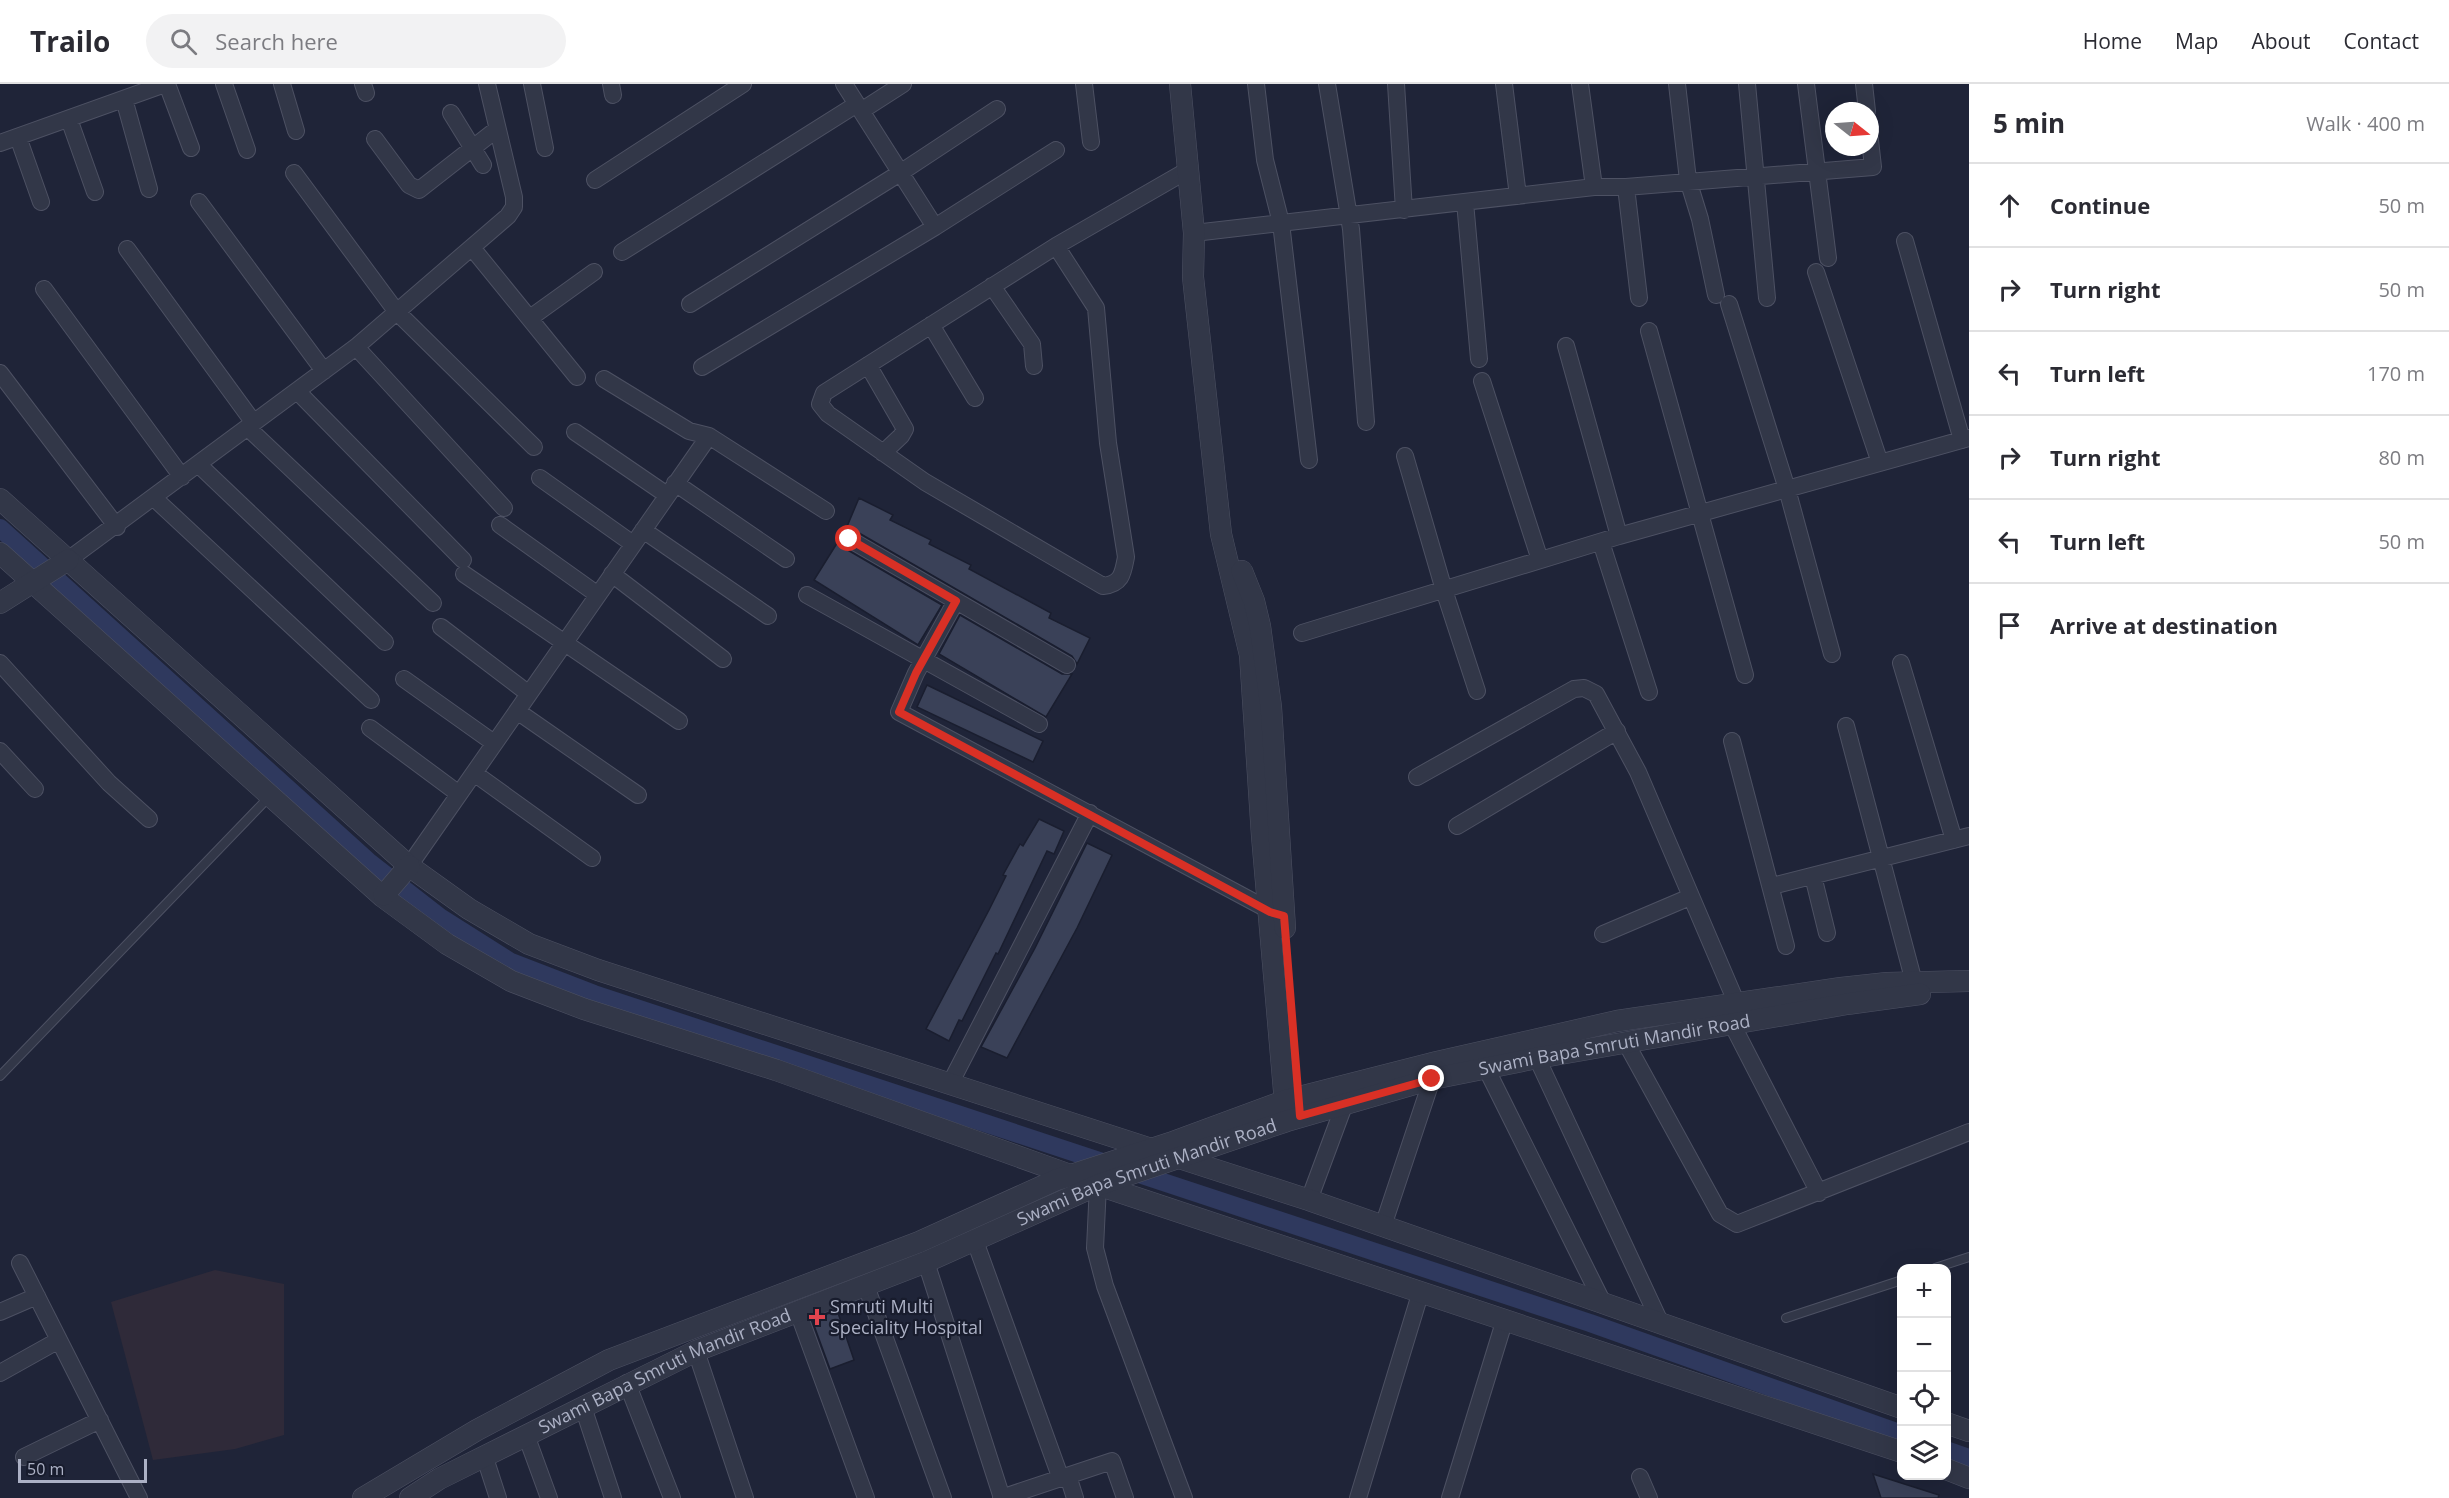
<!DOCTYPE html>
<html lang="en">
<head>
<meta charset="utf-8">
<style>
  :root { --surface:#fff; --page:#f2f2f3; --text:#2b2b33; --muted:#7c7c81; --line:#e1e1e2 }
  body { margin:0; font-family:"Open Sans",sans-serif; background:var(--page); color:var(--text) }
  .controls { position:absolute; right:18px; bottom:18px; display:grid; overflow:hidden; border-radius:12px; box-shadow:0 6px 24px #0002 }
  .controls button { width:54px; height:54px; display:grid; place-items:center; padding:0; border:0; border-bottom:2px solid var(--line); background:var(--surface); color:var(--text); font:30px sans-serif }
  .compass { position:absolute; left:1825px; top:18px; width:54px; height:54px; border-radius:50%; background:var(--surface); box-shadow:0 6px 24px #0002; rotate:107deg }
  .scale { position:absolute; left:18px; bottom:15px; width:129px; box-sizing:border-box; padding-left:6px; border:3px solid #acb1c5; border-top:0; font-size:16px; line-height:21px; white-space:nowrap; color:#acb1c5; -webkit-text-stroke:4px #181c2d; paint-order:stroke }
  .stop { position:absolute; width:18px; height:18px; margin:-14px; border:4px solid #d93025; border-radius:50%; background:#fff }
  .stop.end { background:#d93025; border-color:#fff; box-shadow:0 2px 6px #0008 }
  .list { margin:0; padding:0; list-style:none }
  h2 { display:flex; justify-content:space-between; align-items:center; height:78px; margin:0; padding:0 24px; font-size:26px }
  h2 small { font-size:20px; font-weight:400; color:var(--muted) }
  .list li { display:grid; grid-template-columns:39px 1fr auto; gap:18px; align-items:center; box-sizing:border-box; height:84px; padding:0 24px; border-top:2px solid var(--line) }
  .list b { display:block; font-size:22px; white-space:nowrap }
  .list em { font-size:20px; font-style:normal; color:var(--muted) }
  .icon { flex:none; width:33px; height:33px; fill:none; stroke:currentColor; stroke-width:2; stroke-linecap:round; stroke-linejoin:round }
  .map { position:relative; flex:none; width:1969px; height:1414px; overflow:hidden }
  header { display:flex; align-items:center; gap:36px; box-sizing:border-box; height:84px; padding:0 30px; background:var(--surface); border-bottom:2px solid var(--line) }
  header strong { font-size:28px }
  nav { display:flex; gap:33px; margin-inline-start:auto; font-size:21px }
  .search { width:420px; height:54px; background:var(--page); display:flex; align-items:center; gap:15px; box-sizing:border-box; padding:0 21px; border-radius:33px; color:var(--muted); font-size:22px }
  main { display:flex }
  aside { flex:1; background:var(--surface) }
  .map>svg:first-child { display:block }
  .medical { fill:#2f2a39 }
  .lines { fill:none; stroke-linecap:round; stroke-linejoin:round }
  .canal { stroke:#2f395e; stroke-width:18 }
  .building { fill:#3a4158; stroke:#1a1e2f; stroke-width:1.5 }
  .service-casing { stroke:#4d5163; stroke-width:10 }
  .minor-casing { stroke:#4d5163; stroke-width:18 }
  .tertiary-casing { stroke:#4d5163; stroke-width:22 }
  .service { stroke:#323748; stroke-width:8 }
  .minor { stroke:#323748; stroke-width:16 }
  .tertiary { stroke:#323748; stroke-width:21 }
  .route { stroke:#d93025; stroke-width:8 }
  .health-dot { fill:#e0444e; stroke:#181c2d; stroke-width:2 }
  .labels { text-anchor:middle; stroke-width:4.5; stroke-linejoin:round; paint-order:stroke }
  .street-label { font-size:18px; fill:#acb1c5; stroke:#181c2d }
  .poi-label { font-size:18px; fill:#acb1c5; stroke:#181c2d; text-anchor:start }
</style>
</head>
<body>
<header>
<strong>Trailo</strong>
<div class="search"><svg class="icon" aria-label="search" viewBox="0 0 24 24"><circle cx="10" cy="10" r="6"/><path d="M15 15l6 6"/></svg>Search here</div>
<nav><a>Home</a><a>Map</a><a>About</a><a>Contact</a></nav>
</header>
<main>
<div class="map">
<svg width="1969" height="1414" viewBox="0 0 1969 1414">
  <rect width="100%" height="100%" fill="#1f2438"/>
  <path class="medical" d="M215,1186l69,14v151l-49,14 -82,11 -42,-158z"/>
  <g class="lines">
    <path class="canal" d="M0,444l368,333 72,56 71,45 83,32 996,329 312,111
      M1946,1366l23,8"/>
  </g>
  <path class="building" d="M859,414l34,17 -3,5 41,20 -2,4 42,21 -2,4 82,44 -2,5 41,20 -13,26 -5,-8 -218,-126 -8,-1z
    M839,456l5,8 98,57 -24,40 -104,-65z
    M960,531l102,59h10l-26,43 -107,-63z
    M927,601l116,56 -10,21 -116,-55z
    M1039,735l25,12 -10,23 -7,-3 -49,103 -2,-1 -34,68 -3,-1 -10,21 -23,-12 63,-119 17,-34 -3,-1 17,-31 3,2z
    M1087,759l25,12 -35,73 -70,130 -26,-11 54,-99z
    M837,1226l17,50 -24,9 -18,-49z
    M1873,1390l66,21 -1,3h-57z"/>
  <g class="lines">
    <g class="service-casing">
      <path id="service" d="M0,992l270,-280
        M1935,1184l34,-11
        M1786,1234l116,-38"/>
    </g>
    <g class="minor-casing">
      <path id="minor" d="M167,0l24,64
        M224,0l23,66
        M282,0l14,47
        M363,0l3,9
        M532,0l13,64
        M611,0l2,11
        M1084,0l7,58
        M1256,0l9,76 16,63 28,237
        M1327,0l24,145 15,193
        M1396,0l8,126
        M1504,0l14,112
        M1580,0l14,103
        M1677,0l11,96 12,39 16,76
        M1747,0l20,214
        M1806,0l22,174
        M1864,0l3,27
        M124,15l25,90
        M861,27l42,-27
        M451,29l32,52
        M69,35l26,73
        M18,53l23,65
        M375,55l34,46 10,5 78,-61
        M0,59l165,-59
        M294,89l102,138 138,136
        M595,96l148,-96
        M1626,103l13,111
        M199,118l125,169
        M1465,118l14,157
        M935,143l121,-77
        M1194,149l400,-46h32l247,-20 -3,-27
        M1905,157l57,199
        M1056,162l40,62 12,135 18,114c-3,16 -4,27 -23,29l-178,-104 -97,-68 -8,-10 4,-11 232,-147 132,-76
        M127,165l127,174
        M473,165l104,128
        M622,168l235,-148
        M1816,188l64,191
        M992,202l40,58 2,22
        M44,205l138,188
        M690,220l210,-131 97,-64
        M1729,220l58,185 45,165
        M530,234l64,-46
        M931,241l44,73
        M1649,247l96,344
        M1566,262l53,190
        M356,263l148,161
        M868,281l37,64 -4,7 -18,17
        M702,283l233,-140 -91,-143
        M0,289l117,154
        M604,295l85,52 20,5 117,75
        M1482,297l58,179
        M297,307l166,169
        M248,344l185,175
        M575,348l92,63
        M1405,372l39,134 33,101
        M199,381l186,177
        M540,394l93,66
        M675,399l111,76
        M154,414l217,202
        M500,441l98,70
        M643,446l125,86
        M849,455l218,126
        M1601,458l48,150
        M68,476l288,-213 152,-131 6,-9v-10l-27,-113
        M464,490l215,147
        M612,490l111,85
        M807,511l232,129
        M956,517l-40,72 -17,39 379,203
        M441,543l88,67
        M1302,549l317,-97 350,-98
        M0,579l109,120 40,36
        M1901,579l53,177
        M404,595l90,64
        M517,627l121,84
        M1846,642l68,256
        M370,644l89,66
        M1732,657l54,205
        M0,667l35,38
        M474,689l118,85
        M1417,693l157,-88 10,-1 12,6 42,78 99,232
        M1457,742l160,-95
        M409,782l300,-430
        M1813,792l14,57
        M1772,802l197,-50
        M1603,850l87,-37
        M1732,940l87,169
        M1625,957l95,173 17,10 232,-92
        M1537,974l123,264
        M1487,986l115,231
        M951,998l139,-269
        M1098,1101l-3,63 10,38 79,212
        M1309,1116l36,-97
        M1383,1142l49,-147
        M975,1157l86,238
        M926,1178l76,236
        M20,1179l119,235
        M866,1202l77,212
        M0,1228l37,-16
        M798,1228l68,186
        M696,1267l49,147
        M0,1289l59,-33
        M627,1299l45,115
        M583,1323l30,91
        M526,1351l23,63
        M24,1373l76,-37
        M485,1374l13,40
        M1068,1392l7,22
        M1640,1393l9,21
        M1001,1414l111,-37 13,37
        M1358,1414l63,-207
        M1450,1414l55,-179"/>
    </g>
    <g class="tertiary-casing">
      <g id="tertiary">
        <path d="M1180,0l14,149 -1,44 28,257 29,121 12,181 24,278"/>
        <path d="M0,415l409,367 60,43 60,35 69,26 711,230 593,208"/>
        <path d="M0,469l383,344 64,47 64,37 73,28 192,61 322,115 804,267"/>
        <path d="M1242,487l12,30 6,25 11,81 14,221"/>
        <path d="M0,519l68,-43"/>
        <path d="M384,811l25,-29"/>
        <path d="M1946,1339l23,8"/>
        <path d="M1946,1385l23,9"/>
        <path d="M363,1414l114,-68 132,-70 310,-118 137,-62 114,-37 114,-42 153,-39 180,-41 224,-33 46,-5 82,-2"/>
        <path id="s1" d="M410,1414l29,-19 257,-128 230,-89 172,-77 189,-64 145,-42 105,-21 310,-54 73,-10"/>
      </g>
    </g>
    <use href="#service" class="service"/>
    <use href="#minor" class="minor"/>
    <use href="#tertiary" class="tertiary"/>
  </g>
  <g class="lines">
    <path class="route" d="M849,455l107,62 -40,72 -17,39 371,200 14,4 16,200 132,-37"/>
  </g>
  <path class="health-dot" d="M814 1224h6v6h6v6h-6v6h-6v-6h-6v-6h6z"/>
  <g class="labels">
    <g class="street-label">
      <text dy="6" stroke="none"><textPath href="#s1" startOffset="1293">Swami Bapa Smruti Mandir Road</textPath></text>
      <text dy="6" stroke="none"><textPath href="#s1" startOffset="807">Swami Bapa Smruti Mandir Road</textPath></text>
      <text dy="6" stroke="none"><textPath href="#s1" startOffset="285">Swami Bapa Smruti Mandir Road</textPath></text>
    </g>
    <g class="poi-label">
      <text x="830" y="1229">Smruti Multi<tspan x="830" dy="21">Speciality Hospital</tspan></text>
    </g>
  </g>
</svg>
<div class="controls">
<button>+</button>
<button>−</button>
<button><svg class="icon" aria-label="locate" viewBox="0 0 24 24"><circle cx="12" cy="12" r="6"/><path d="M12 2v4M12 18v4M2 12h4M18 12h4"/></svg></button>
<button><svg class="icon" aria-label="layers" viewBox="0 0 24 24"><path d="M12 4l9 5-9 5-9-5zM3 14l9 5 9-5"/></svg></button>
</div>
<svg class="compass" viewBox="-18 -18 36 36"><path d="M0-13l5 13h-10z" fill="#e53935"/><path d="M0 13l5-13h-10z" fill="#7c7c81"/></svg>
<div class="scale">50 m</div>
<div class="stop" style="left:849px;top:455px"></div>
<div class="stop end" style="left:1432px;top:995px"></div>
</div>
<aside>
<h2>5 min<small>Walk · 400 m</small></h2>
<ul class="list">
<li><svg class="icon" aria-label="ahead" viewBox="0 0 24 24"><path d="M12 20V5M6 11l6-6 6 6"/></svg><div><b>Continue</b></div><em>50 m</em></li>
<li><svg class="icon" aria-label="right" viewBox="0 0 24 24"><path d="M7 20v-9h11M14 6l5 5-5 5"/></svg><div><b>Turn right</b></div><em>50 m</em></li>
<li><svg class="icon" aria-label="left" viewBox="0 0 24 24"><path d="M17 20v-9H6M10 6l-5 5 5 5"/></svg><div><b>Turn left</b></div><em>170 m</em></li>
<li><svg class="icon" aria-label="right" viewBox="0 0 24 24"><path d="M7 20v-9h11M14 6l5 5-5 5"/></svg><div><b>Turn right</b></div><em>80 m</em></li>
<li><svg class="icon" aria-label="left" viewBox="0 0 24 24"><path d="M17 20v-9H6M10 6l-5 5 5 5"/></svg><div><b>Turn left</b></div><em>50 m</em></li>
<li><svg class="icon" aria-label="arrive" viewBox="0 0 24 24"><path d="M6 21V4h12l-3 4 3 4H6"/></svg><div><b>Arrive at destination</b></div></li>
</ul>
</aside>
</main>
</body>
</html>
